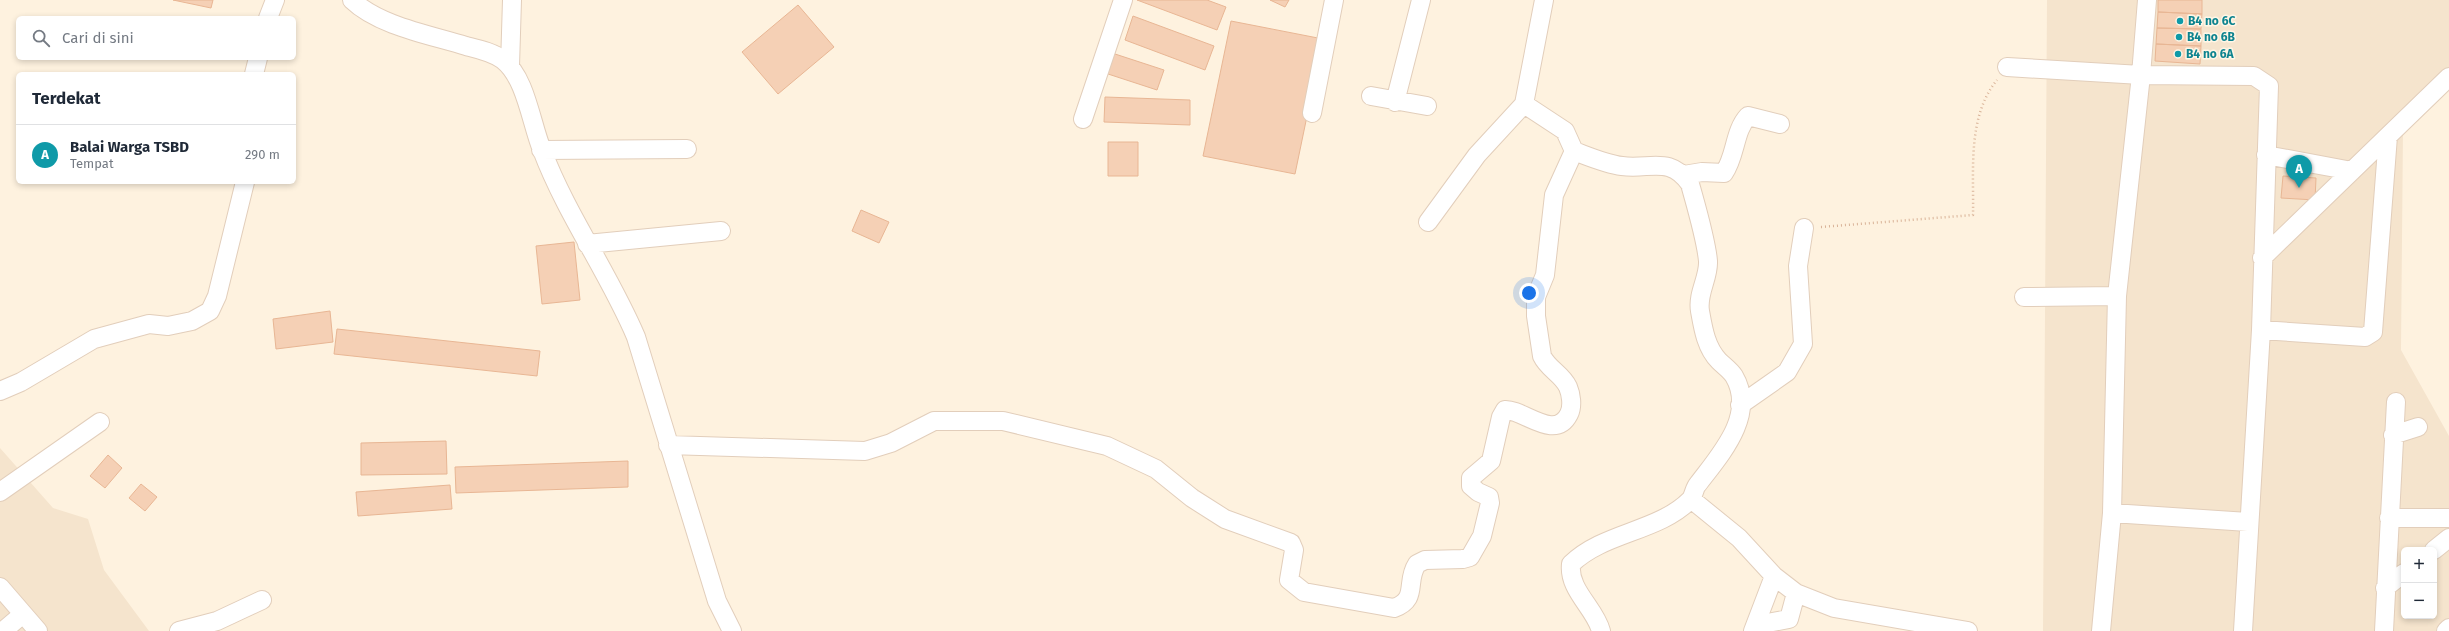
<!DOCTYPE html>
<html lang="id">
<head>
<meta charset="utf-8">
<style>
  :root { --surface:#fff; --page:#f2f2f3; --text:#1f2937; --muted:#747a83; --line:#e0e1e3; --accent:#ea580c }
  body { margin:0; font-family:"Fira Sans",sans-serif; background:var(--page); color:var(--text) }
  .controls { position:absolute; right:12px; bottom:12px; display:grid; overflow:hidden; border-radius:6px; box-shadow:0 2px 6px #0003 }
  .controls button { width:36px; height:36px; display:grid; place-items:center; padding:0; border:0; border-bottom:1px solid var(--line); background:var(--surface); color:var(--text); font:20px sans-serif }
  .you { position:absolute; left:1529px; top:293px; width:14px; height:14px; margin:-10px; border:3px solid #fff; border-radius:50%; background:#1a73e8; box-shadow:0 0 0 6px #1a73e833 }
  .badge { display:grid; place-items:center; width:26px; height:26px; border-radius:50%; background:var(--accent); color:#fff; font-size:13px; font-weight:700 }
  .pin { position:absolute; translate:-50% -33px; filter:drop-shadow(0 1px 2px #0008) }
  .pin::after { content:''; position:absolute; top:21px; width:14px; height:12px; background:inherit; clip-path:polygon(0 0,100% 0,50% 100%) }
  .list { margin:0; padding:0; list-style:none }
  h2 { display:flex; justify-content:space-between; align-items:center; height:52px; margin:0; padding:0 16px; font-size:17px }
  h2 small { font-size:13px; font-weight:400; color:var(--muted) }
  .list li { display:grid; grid-template-columns:26px 1fr auto; gap:12px; align-items:center; box-sizing:border-box; height:60px; padding:0 16px; border-top:1px solid var(--line) }
  .list b { display:block; font-size:15px; white-space:nowrap }
  .list p { margin:0; font-size:13px; white-space:nowrap; color:var(--muted) }
  .list em { font-size:13px; font-style:normal; color:var(--muted) }
  .icon { flex:none; width:22px; height:22px; fill:none; stroke:currentColor; stroke-width:2; stroke-linecap:round; stroke-linejoin:round }
  .map { position:relative; flex:none; width:2449px; height:631px; overflow:hidden }
  .search { position:absolute; background:var(--surface); box-shadow:0 2px 6px #0003; left:16px; top:16px; width:280px; height:44px; display:flex; align-items:center; gap:10px; box-sizing:border-box; padding:0 14px; border-radius:6px; color:var(--muted); font-size:15px }
  .panel { position:absolute; background:var(--surface); box-shadow:0 2px 6px #0003; left:16px; top:72px; width:280px; height:112px; border-radius:6px }
  .map>svg:first-child { display:block }
  .residential { fill:#f5e4cd; fill-rule:evenodd }
  .building { fill:#f5d0b5; stroke:#e8b694 }
  .lines { fill:none; stroke-linecap:round; stroke-linejoin:round }
  .minor-casing { stroke:#e2cebb; stroke-width:20 }
  .path { stroke:#d9b398; stroke-width:2.5; stroke-dasharray:1 3; stroke-linecap:butt }
  .minor { stroke:#fff; stroke-width:18 }
  .culture-dot { fill:#0f9aa8; stroke:#fff6e6; stroke-width:1.5 }
  .labels { text-anchor:middle; stroke-width:3; stroke-linejoin:round; paint-order:stroke }
  .culture-label { font-size:12px; font-weight:bold; fill:#0d838f; stroke:#fff6e6; text-anchor:start }
</style>
</head>
<body>
<div class="map">
<svg width="2449" height="631" viewBox="0 0 2449 631">
  <rect width="100%" height="100%" fill="#fef2df"/>
  <path class="residential" d="M2047,0h402v88l-46,41 -2,221 48,86v195h-406zM2404,550h30v66h-30z
    M0,448l53,60 35,11 16,51 45,61h-149z"/>
  <path class="building" d="M173,0h40l-2,8z
    M1137,0h70l19,7 -9,23z
    M1270,0h19l-4,7z
    M2158,0h44v14l-44,-2z
    M798,5l36,42 -56,47 -36,-42z
    M2158,12l44,2 -1,15 -44,-1z
    M1133,16l81,30 -9,24 -80,-30z
    M1231,21l92,18 -28,135 -92,-18z
    M2157,28l44,1v17l-45,-2z
    M2156,44l45,2 -1,18 -45,-3z
    M1112,53l52,17 -7,20 -52,-17z
    M1105,97l85,3v25l-86,-3z
    M1108,142h30v34h-30z
    M2283,176l33,2 -1,22 -34,-2z
    M861,210l28,12 -10,21 -27,-12z
    M574,242l6,58 -38,4 -6,-58z
    M330,311l3,31 -57,7 -3,-30z
    M337,329l203,22 -3,25 -203,-22z
    M446,441l1,33 -86,1v-32z
    M108,455l14,13 -17,20 -15,-12z
    M628,461v26l-172,6 -1,-26z
    M141,484l16,13 -12,14 -16,-13z
    M450,485l2,24 -94,7 -2,-24z"/>
  <g class="lines">
    <g class="minor-casing">
      <path id="minor" d="M352,0c27,26 79,35 114,46 12,3 27,6 37,14 23,18 28,63 39,90 25,66 67,123 94,187l81,264 15,30
        M1544,0l-20,104 41,27 9,20c16,6 32,13 48,15 28,4 48,-11 68,18 6,22 16,55 18,77 1,17 -11,32 -8,50 3,17 6,37 19,50 5,5 11,9 15,15 23,39 -14,79 -36,108 -4,4 -4,12 -8,16 -32,32 -86,32 -119,64 -3,26 24,44 30,67
        M268,18l7,-18
        M510,66l2,-66
        M2007,67l134,8 113,1 15,10 -8,244 -18,301
        M254,74l4,-16
        M1371,96l56,10
        M1395,102l26,-102
        M1312,113l22,-113
        M1083,119l40,-119
        M541,150l146,-1
        M2266,155l86,16
        M1684,175l18,-3 22,1c12,-17 10,-42 24,-57l32,8
        M1428,222l49,-67 47,-51
        M587,244l134,-13
        M2262,258l187,-181
        M2024,297l93,-1
        M2261,330l104,7 8,-5 15,-196
        M0,391l21,-9 73,-43 55,-15 19,2 24,-5 18,-10 7,-15 28,-114
        M1740,405l47,-33 16,-28 -5,-78 6,-38
        M2393,435l25,-8
        M668,445l197,6 26,-8 43,-22h69l104,25 49,23 36,29 33,21 66,24 3,7 -5,30 15,12 90,16c25,-9 11,-26 23,-44l8,-4 38,-1 7,-2 12,-21 8,-33 -1,-6 -11,-5 -7,-6v-8l20,-17 10,-44 4,-7c18,-1 50,32 64,4 4,-8 2,-20 -1,-27 -6,-13 -20,-18 -26,-31l-6,-40v-19l9,-22 9,-80 20,-44
        M0,492l100,-70
        M1691,499l48,39 35,38 22,17 38,15 134,23
        M2112,513l136,9
        M2389,518h60
        M2434,550l15,-12
        M0,587l38,44
        M2385,588l19,-15
        M1756,625l33,-6 7,-26
        M3,631l20,-17
        M179,631l38,-10 45,-21
        M1753,631l21,-55
        M2101,631l11,-118 5,-217 24,-221 6,-75
        M2384,631l12,-229
        M2446,631l3,-3"/>
    </g>
    <path class="path" d="M1821,227l152,-12c1,-45 -6,-98 24,-135"/>
    <use href="#minor" class="minor"/>
  </g>
  <g class="culture-dot">
    <circle cx="2180" cy="21" r="4"/>
    <circle cx="2179" cy="37" r="4"/>
    <circle cx="2178" cy="54" r="4"/>
  </g>
  <g class="labels">
    <g class="culture-label">
      <text x="2188" y="25">B4 no 6C</text>
      <text x="2187" y="41">B4 no 6B</text>
      <text x="2186" y="58">B4 no 6A</text>
    </g>
  </g>
</svg>
<div class="controls">
<button>+</button>
<button>−</button>
</div>
<div class="you"></div>
<div class="pin badge" style="left:2299px;top:188px;background:#0f9aa8">A</div>
<div class="search"><svg class="icon" aria-label="search" viewBox="0 0 24 24"><circle cx="10" cy="10" r="6"/><path d="M15 15l6 6"/></svg>Cari di sini</div>
<section class="panel">
<h2>Terdekat<small></small></h2>
<ul class="list">
<li><span class="badge" style="background:#0f9aa8">A</span><div><b>Balai Warga TSBD</b><p>Tempat</p></div><em>290 m</em></li>
</ul>
</section>
</div>
</body>
</html>
